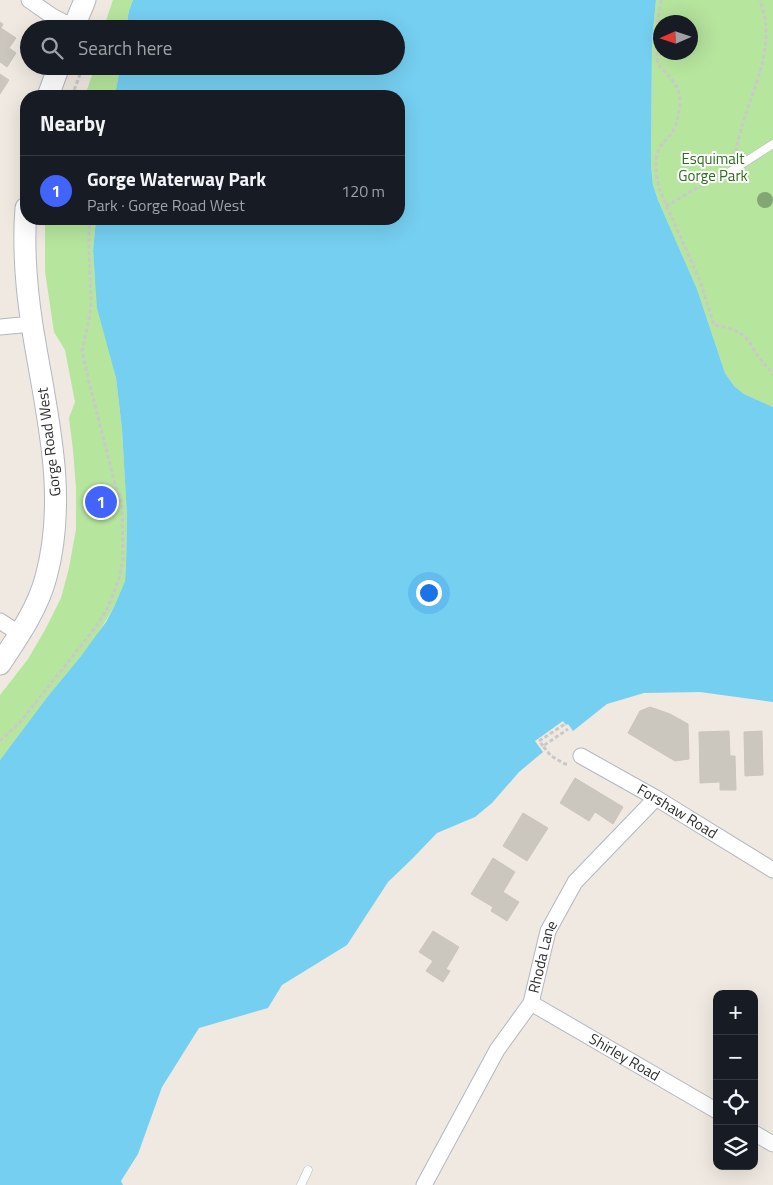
<!DOCTYPE html>
<html lang="en">
<head>
<meta charset="utf-8">
<style>
  :root { --surface:#171b24; --page:#242831; --text:#f1f3f6; --muted:#9ea1a6; --line:#363941; --accent:#4264fb }
  body { margin:0; font-family:"Titillium Web",sans-serif; background:var(--page); color:var(--text) }
  .controls { position:absolute; right:15px; bottom:15px; display:grid; overflow:hidden; border-radius:10px; box-shadow:0 5px 20px #0002 }
  .controls button { width:45px; height:45px; display:grid; place-items:center; padding:0; border:0; border-bottom:1px solid var(--line); background:var(--surface); color:var(--text); font:25px sans-serif }
  .compass { position:absolute; left:653px; top:15px; width:45px; height:45px; border-radius:50%; background:var(--surface); box-shadow:0 5px 20px #0002; rotate:267deg }
  .you { position:absolute; left:428px; top:592px; width:18px; height:18px; margin:-12px; border:4px solid #fff; border-radius:50%; background:#1a73e8; box-shadow:0 0 0 8px #1a73e833 }
  .badge { display:grid; place-items:center; width:32px; height:32px; border-radius:50%; background:var(--accent); color:#fff; font-size:16px; font-weight:700 }
  .pin { position:absolute; translate:-50% -50%; border:2px solid #fff; box-shadow:0 1px 5px #0006 }
  .list { margin:0; padding:0; list-style:none }
  h2 { display:flex; justify-content:space-between; align-items:center; height:65px; margin:0; padding:0 20px; font-size:21px }
  h2 small { font-size:16px; font-weight:400; color:var(--muted) }
  .list li { display:grid; grid-template-columns:32px 1fr auto; gap:15px; align-items:center; box-sizing:border-box; height:70px; padding:0 20px; border-top:1px solid var(--line) }
  .list b { display:block; font-size:19px; white-space:nowrap }
  .list p { margin:0; font-size:16px; white-space:nowrap; color:var(--muted) }
  .list em { font-size:16px; font-style:normal; color:var(--muted) }
  .icon { flex:none; width:28px; height:28px; fill:none; stroke:currentColor; stroke-width:2; stroke-linecap:round; stroke-linejoin:round }
  .map { position:relative; flex:none; width:773px; height:1185px; overflow:hidden }
  .search { position:absolute; background:var(--surface); box-shadow:0 5px 20px #0002; left:20px; top:20px; width:385px; height:55px; display:flex; align-items:center; gap:12px; box-sizing:border-box; padding:0 18px; border-radius:28px; color:var(--muted); font-size:19px }
  .panel { position:absolute; background:var(--surface); box-shadow:0 5px 20px #0002; left:20px; top:90px; width:385px; height:135px; border-radius:20px }
  .map>svg:first-child { display:block }
  .green { fill:#b6e59e; fill-rule:evenodd }
  .water { fill:#75cff0 }
  .building { fill:#cbc7bf; stroke:#cbc5ba }
  .lines { fill:none; stroke-linecap:round; stroke-linejoin:round }
  .lane-casing { stroke:#b4b7c1; stroke-width:9 }
  .street-casing { stroke:#b4b7c1; stroke-width:17 }
  .secondary-casing { stroke:#b4b7c1; stroke-width:23 }
  .path { stroke:#c9c9c9; stroke-width:3; stroke-dasharray:4 2.5; stroke-linecap:butt }
  .lane { stroke:#fff; stroke-width:8 }
  .street { stroke:#fff; stroke-width:15 }
  .secondary { stroke:#fff; stroke-width:21 }
  .tree { fill:#84a574 }
  .labels { text-anchor:middle; stroke-width:4; stroke-linejoin:round; paint-order:stroke }
  .park-label { font-size:15px; fill:#2c6e1b; stroke:#fff }
  .street-label { font-size:15px; fill:#2e2e2e; stroke:#fff }
</style>
</head>
<body>
<div class="map">
<svg width="773" height="1185" viewBox="0 0 773 1185">
  <rect width="100%" height="100%" fill="#efe9e1"/>
  <path class="green" d="M113,0h20c-4,10 -7,18 -5,29h-25z
    M656,0h117v407l-29,-13 -10,-8 -9,-13 -28,-84 -39,-89 -5,-15 -2,-20 1,-123zM660,22h30v30h-30z
    M95,66h21l-1,5 4,1 -4,24h-30z
    M45,219h51l-3,32 2,28 21,99 6,51 5,88 -1,47 -1,17 -11,26 -20,33 -46,56 -48,64v-65l28,-36 17,-29 16,-32 8,-30 7,-39v-41l-3,-38 -4,-32 6,-16 -10,-52 -11,-18 -3,-20 -6,-41z"/>
  <path class="water" d="M133,0h523l-4,42 -1,123 2,20 5,15 39,89 28,84 9,13 10,8 29,13v295l-73,-10 -56,1 -37,11 -34,27 -5,-7 -2,1 -3,-4 -28,20 8,11 -24,20 -27,31 -17,14 -38,16 -25,26 -24,23 -41,63 -65,40 -14,23 -69,20 -37,59 -24,67 -17,27 2,4h-123v-425l48,-64 33,-40 25,-34 8,-15 11,-26 1,-17 1,-47 -5,-88 -6,-51 -19,-70 -4,-57 3,-32h303v-123h-284v-1l4,-22 -4,-2 1,-5h280v-37h-268c-2,-11 1,-19 5,-29z"/>
  <path class="building" d="M0,22l3,2 -2,4 15,10 -7,10 7,5 -9,14 -7,-5z
    M0,74l9,6 -9,14z
    M650,707l20,7 18,10 1,35 -14,2 -47,-28 12,-22z
    M729,731l1,25h5l1,34h-16v-8l-20,1 -1,-51z
    M762,731l1,44 -18,1 -1,-44z
    M575,778l48,29 -10,17 -18,-12 -6,9 -29,-18z
    M523,813l25,15 -21,33 -24,-15z
    M493,858l22,14 -12,20 16,10 -12,19 -16,-10 2,-4 -22,-13z
    M433,931l26,16 -13,22 4,2 -7,11 -17,-11 7,-10 -14,-9z"/>
  <g class="lines">
    <g class="lane-casing">
      <path id="lane" d="M725,175l48,-31
        M301,1185l7,-15"/>
    </g>
    <g class="street-casing">
      <g id="street">
        <path d="M29,0l23,16 21,11"/>
        <path d="M0,327l32,-3"/>
        <path d="M0,621l20,13"/>
        <path id="s1" d="M581,756l75,42 117,72"/>
        <path id="s2" d="M531,1003l186,108"/>
        <path d="M754,1133l19,11"/>
        <path id="s3" d="M424,1185l73,-135 34,-47 17,-72 27,-49 81,-84"/>
      </g>
    </g>
    <g class="secondary-casing">
      <path id="secondary" d="M73,29l12,-29
        M48,96l11,-30
        M0,664c18,-27 38,-56 46,-87 23,-84 -1,-169 -14,-252 -6,-39 -9,-78 -6,-117"/>
    </g>
    <path class="path" d="M661,0c-2,13 -8,54 -2,65 1,3 4,4 5,6 9,9 16,17 16,30 -1,10 -2,20 -7,30 -4,6 -11,12 -14,18 -6,13 -2,30 1,42l40,90 14,44c11,2 25,5 33,14 4,5 7,12 11,17 5,7 11,12 15,19
      M72,96l11,-30
      M736,152c6,-44 36,-87 29,-133 -1,-6 -3,-13 -5,-19
      M666,206l48,-28
      M0,741l21,-20 74,-93 13,-21 11,-28 4,-21 -1,-53 -7,-21 -26,-102 -7,-31 8,-37 1,-13 -2,-52v-14l1,-16
      M543,746l-4,-5 26,-17
      M567,764h-2l-14,-8 -8,-10 25,-17"/>
    <use href="#lane" class="lane"/>
    <use href="#street" class="street"/>
    <use href="#secondary" class="secondary"/>
  </g>
  <circle class="tree" cx="765" cy="200" r="8"/>
  <g class="labels">
    <g class="park-label">
      <text x="713" y="164">Esquimalt<tspan x="713" dy="17">Gorge Park</tspan></text>
    </g>
    <g class="street-label">
      <text transform="translate(49 442) rotate(-97)" y="5">Gorge Road West</text>
      <text dy="5" stroke="none"><textPath href="#s1" startOffset="111">Forshaw Road</textPath></text>
      <text dy="5" stroke="none"><textPath href="#s3" startOffset="259">Rhoda Lane</textPath></text>
      <text dy="5" stroke="none"><textPath href="#s2" startOffset="108">Shirley Road</textPath></text>
    </g>
  </g>
</svg>
<div class="controls">
<button>+</button>
<button>−</button>
<button><svg class="icon" aria-label="locate" viewBox="0 0 24 24"><circle cx="12" cy="12" r="6"/><path d="M12 2v4M12 18v4M2 12h4M18 12h4"/></svg></button>
<button><svg class="icon" aria-label="layers" viewBox="0 0 24 24"><path d="M12 4l9 5-9 5-9-5zM3 14l9 5 9-5"/></svg></button>
</div>
<svg class="compass" viewBox="-18 -18 36 36"><path d="M0-13l5 13h-10z" fill="#e53935"/><path d="M0 13l5-13h-10z" fill="#9ea1a6"/></svg>
<div class="you"></div>
<div class="pin badge" style="left:101px;top:502px">1</div>
<div class="search"><svg class="icon" aria-label="search" viewBox="0 0 24 24"><circle cx="10" cy="10" r="6"/><path d="M15 15l6 6"/></svg>Search here</div>
<section class="panel">
<h2>Nearby<small></small></h2>
<ul class="list">
<li><span class="badge">1</span><div><b>Gorge Waterway Park</b><p>Park · Gorge Road West</p></div><em>120 m</em></li>
</ul>
</section>
</div>
</body>
</html>
